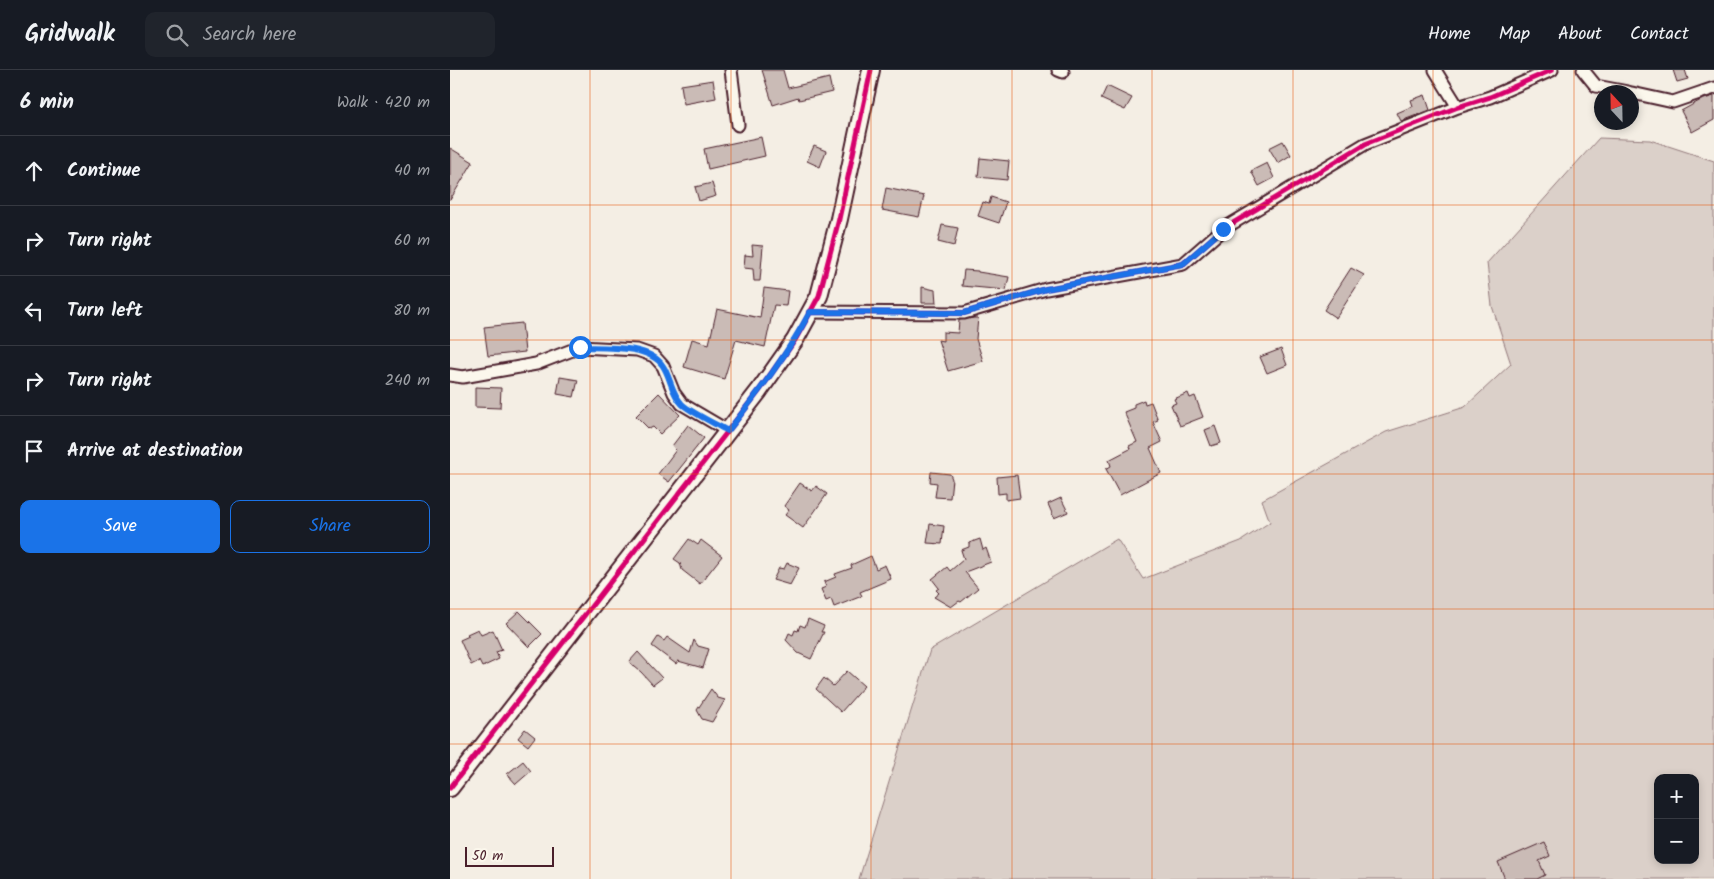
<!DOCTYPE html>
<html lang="en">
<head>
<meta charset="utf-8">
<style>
  :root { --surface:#171b24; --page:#20242c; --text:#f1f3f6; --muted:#9ea1a6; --line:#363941; --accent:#1a73e8 }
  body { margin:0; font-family:Kalam,sans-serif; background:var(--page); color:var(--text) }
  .controls { position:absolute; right:15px; bottom:15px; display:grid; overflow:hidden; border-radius:10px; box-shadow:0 2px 8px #0003 }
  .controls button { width:45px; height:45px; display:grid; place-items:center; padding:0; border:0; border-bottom:1px solid var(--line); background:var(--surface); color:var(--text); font:25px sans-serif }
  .compass { position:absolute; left:1144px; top:15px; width:45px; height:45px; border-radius:50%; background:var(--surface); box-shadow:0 2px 8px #0003; rotate:338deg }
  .scale { position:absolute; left:15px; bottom:12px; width:89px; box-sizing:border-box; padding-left:5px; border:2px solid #4a1f2b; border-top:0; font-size:14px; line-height:18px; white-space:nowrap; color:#4a1f2b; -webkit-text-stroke:4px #fbf7ec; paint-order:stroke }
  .stop { position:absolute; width:15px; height:15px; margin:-11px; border:4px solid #1a73e8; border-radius:50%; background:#fff }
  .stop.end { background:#1a73e8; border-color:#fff; box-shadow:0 1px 5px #0008 }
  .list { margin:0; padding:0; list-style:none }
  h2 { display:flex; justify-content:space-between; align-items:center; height:65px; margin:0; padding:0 20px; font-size:21px }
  h2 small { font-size:16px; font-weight:400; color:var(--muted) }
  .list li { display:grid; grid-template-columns:32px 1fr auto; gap:15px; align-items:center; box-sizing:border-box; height:70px; padding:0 20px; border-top:1px solid var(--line) }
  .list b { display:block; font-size:19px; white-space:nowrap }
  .list em { font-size:16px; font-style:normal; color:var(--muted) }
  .actions { display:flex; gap:10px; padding:15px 20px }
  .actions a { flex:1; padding:11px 0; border:1px solid var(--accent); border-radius:10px; text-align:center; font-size:18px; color:var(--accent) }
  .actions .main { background:var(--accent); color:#fff }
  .icon { flex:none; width:28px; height:28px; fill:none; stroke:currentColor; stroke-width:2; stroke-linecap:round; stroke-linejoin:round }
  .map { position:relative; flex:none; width:1264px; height:809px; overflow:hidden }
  header { display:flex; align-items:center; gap:30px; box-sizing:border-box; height:70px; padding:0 25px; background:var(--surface); border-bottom:1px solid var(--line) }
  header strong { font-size:24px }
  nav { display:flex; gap:28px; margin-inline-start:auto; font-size:18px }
  .search { width:350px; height:45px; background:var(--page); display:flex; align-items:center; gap:12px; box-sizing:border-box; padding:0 18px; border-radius:10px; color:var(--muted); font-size:19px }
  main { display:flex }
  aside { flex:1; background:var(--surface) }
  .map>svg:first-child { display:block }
  .green { fill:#dbd0c9; stroke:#92787a; fill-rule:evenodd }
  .building { fill:#cabbb6; stroke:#4a1f2b }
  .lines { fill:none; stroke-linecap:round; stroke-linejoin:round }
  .street-casing { stroke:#4a1f2b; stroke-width:15 }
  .secondary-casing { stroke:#4a1f2b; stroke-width:20 }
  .street { stroke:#fbf7ec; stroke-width:11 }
  .secondary { stroke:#fbf7ec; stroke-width:16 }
  .cycleway-casing { stroke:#fbf7ec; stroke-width:8 }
  .cycleway { stroke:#d6006c; stroke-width:5 }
  .route { stroke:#1a73e8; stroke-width:6 }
  .grid { fill:none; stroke:#e8590c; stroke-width:1; stroke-opacity:0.55 }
</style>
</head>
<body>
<header>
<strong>Gridwalk</strong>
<div class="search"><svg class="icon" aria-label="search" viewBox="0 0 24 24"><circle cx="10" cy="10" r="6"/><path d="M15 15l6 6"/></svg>Search here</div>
<nav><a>Home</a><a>Map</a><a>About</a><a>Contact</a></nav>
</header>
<main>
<aside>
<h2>6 min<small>Walk · 420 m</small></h2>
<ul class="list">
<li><svg class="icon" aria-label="ahead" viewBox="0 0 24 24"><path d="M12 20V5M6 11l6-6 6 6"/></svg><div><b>Continue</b></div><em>40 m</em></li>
<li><svg class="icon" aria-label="right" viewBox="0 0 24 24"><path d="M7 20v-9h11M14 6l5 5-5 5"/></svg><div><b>Turn right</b></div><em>60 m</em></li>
<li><svg class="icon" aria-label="left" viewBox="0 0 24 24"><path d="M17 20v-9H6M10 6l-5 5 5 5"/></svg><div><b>Turn left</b></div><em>80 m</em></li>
<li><svg class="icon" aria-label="right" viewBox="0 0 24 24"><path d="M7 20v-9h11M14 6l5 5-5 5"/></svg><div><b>Turn right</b></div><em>240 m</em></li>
<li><svg class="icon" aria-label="arrive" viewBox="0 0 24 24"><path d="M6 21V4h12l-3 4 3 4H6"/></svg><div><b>Arrive at destination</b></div></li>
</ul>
<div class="actions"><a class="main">Save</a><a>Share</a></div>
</aside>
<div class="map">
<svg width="1264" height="809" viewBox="0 0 1264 809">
  <rect width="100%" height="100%" fill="#f4eee4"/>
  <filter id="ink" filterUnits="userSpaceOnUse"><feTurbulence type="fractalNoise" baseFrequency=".02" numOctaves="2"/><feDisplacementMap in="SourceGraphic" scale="10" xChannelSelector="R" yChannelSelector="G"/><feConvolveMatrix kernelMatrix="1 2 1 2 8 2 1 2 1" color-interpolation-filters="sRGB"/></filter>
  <g filter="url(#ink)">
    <path class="green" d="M1149,68l51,2 64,21v718h-855l71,-229 187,-111 26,40 98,-38 29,-19 -8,-22 124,-68 79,-25 46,-43 -19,-58 -5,-43zM1208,708h37v82h-37z"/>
    <path class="building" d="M312,0h21l5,18 41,-10 3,14 -33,8 -1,-3 -25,8z
      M1223,0h12l3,9 -11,3z
      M263,10l3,18 -32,6 -3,-19z
      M657,16l25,12 -7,12 -24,-11z
      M975,25l5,15 -29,11 -4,-8 16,-7 -2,-6z
      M1264,26v24l-22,12 -11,-21 20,-11z
      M311,67l4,19 -57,13 -4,-20z
      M833,71l8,14 -13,8 -9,-15z
      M364,76l12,5 -6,16 -13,-6z
      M0,78l23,14 -23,38z
      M530,88l29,3 -2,19 -29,-3z
      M817,93l7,15 -15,8 -8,-15z
      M262,113l4,13 -17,5 -4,-14z
      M436,118l38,8 -5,21 -37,-7z
      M541,127l15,5 -7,21 -21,-7 5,-14 6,2z
      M492,155l16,3 -4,18 -16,-4z
      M302,175l11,1 -3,35h-6l-1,-12 -9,-1 1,-13 8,1z
      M901,198l13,7 -28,43 -12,-8z
      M514,200l14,1v1l31,5 -3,13 -44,-4z
      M472,217l13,3 1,13h-14z
      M314,218l24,3 -2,15 -12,-1 -9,42 -29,-7 -12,39 -40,-12 8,-28 17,5 8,-35 43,9z
      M524,248h4l-2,21 7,22 -35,10 -10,-31 5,1v-9l15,1 1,-13z
      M72,253l3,29 -37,4 -4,-29z
      M831,279l6,16 -20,8 -7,-16z
      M110,307l18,3 -4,17 -17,-3z
      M25,317l26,1 -1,20 -25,-1z
      M209,323l21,22 -20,19 -7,-7 -4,2 -13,-13z
      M738,323l2,5 5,-2 8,21 -23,9 -9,-21 5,-2 -2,-4z
      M694,330l1,4 6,-2 7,18 -5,2 9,20 -12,6 11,25 -41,22 -14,-26 5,-3 -2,-6 21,-11 -1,-3 8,-4 -13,-30 10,-4v-4z
      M238,355l16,13 -35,44 -11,-8 18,-24 -4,-4z
      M765,356l6,17 -10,3 -6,-16z
      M481,402l19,2 2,5 -2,19 -15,-1 2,-14 -7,-1z
      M567,405l3,23 -14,2v-7l-8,1 -1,-17z
      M350,413l12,8 4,-5 11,8 -24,34 -18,-13 4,-5 -5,-4z
      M611,428l7,14 -14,6 -6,-14z
      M480,454l14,2 -2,18 -15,-1z
      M239,469l9,6 3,-5 21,16 -22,28 -18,-14 -2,-7 -6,-4z
      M530,469l3,11 3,-2 5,14 -26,10 13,16 -17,14 -2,-1 -8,6 -17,-10 5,-4 -3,-3 3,-2 -7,-9 15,-12 3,4 14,-12 -3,-9 8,-3v-4z
      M421,486l5,13 9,-4 6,14 -31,13 2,4 -28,11 -3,-8 -5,2 -5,-12 5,-2 -2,-5 12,-5 -1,-3 17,-6 -1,-3z
      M337,493l12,5 -9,17 -17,-5 6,-12 5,1z
      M69,541l23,23 -13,13 -23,-24z
      M358,549l16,7 -3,6h3l-13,27 -13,-6 -12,-13 3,-7 4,2 2,-5 3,1 2,-6 5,2z
      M28,559l3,6 12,-5 9,20 -6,2 3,7 -17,8 -3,-6 -8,4 -11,-25 9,-4 -2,-2z
      M208,567l6,4 3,-4 23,16 4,-13 4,6 11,3 -6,19 -25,-7 -2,3 -24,-18z
      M188,582l24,26 -9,7 -12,-13 -12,-10z
      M397,601l17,15 -23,26 -25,-23 8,-11 9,8z
      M261,619l7,9 7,2 -13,22 -10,-3 -5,-9z
      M75,659l10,8 -7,9 -10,-8z
      M73,691l8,10 -15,13 -9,-10z
      M1094,772l6,14 -11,5 6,14 -8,4h-32l-7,-17z"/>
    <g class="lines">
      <g class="street-casing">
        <path id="street" d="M281,0l7,55
          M608,0l5,2
          M985,0l23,37
          M1133,0l13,16 32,6
          M1182,23l41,9 41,-14
          M360,242l154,1 82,-24 137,-25 40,-35 142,-85 93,-37 32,-10 62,-27
          M0,305l13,2 73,-13 44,-17 57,3 17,6 9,10 11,27 8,11 46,27"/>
      </g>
      <g class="secondary-casing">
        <path id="secondary" d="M0,718l309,-397 36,-51 24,-44 20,-77 32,-149"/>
      </g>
      <use href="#street" class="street"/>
      <use href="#secondary" class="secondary"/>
      <g class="cycleway-casing">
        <path id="cycleway" d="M360,242l154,1 82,-24 137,-25 40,-35 142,-85 93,-37 32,-10 62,-27
          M0,718l309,-397 36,-51 24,-44 20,-77 32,-149"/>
      </g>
      <use href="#cycleway" class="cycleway"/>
    </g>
  </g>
  <g class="lines" filter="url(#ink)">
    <path class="route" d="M130,277c23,1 69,-3 83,19 8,12 8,27 19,38 7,7 35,21 46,27 30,-38 59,-76 82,-119l154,1 82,-24 137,-25 40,-35"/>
  </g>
  <path class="grid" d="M140,0v809M281,0v809M421,0v809M562,0v809M702,0v809M843,0v809M983,0v809M1124,0v809M0,135h1264M0,270h1264M0,404h1264M0,539h1264M0,674h1264"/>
</svg>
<div class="controls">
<button>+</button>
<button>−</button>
</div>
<svg class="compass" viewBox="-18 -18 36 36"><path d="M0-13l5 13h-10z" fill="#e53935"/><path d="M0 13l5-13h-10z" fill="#9ea1a6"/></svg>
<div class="scale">50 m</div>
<div class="stop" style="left:130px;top:277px"></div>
<div class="stop end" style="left:773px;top:159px"></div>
</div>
</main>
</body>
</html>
